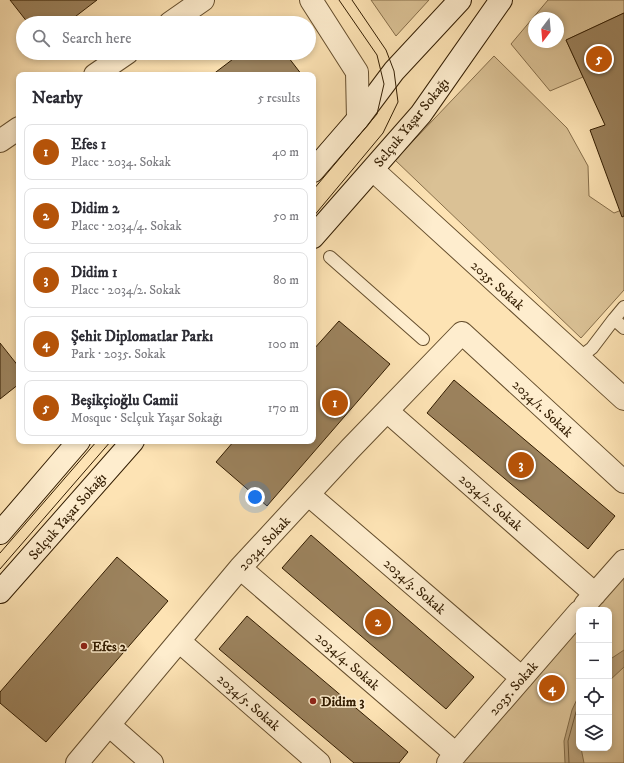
<!DOCTYPE html>
<html lang="en">
<head>
<meta charset="utf-8">
<style>
  :root { --surface:#fff; --page:#f7f7f7; --text:#2b2b33; --muted:#7c7c81; --line:#e1e1e2; --accent:#b45309 }
  body { margin:0; font-family:"IM FELL DW Pica",serif; background:var(--page); color:var(--text) }
  .controls { position:absolute; right:12px; bottom:12px; display:grid; overflow:hidden; border-radius:8px; box-shadow:0 2px 6px #0003 }
  .controls button { width:36px; height:36px; display:grid; place-items:center; padding:0; border:0; border-bottom:1px solid var(--line); background:var(--surface); color:var(--text); font:20px sans-serif }
  .compass { position:absolute; left:528px; top:12px; width:36px; height:36px; border-radius:50%; background:var(--surface); box-shadow:0 2px 6px #0003; rotate:196deg }
  .you { position:absolute; left:255px; top:497px; width:14px; height:14px; margin:-10px; border:3px solid #fff; border-radius:50%; background:#1a73e8; box-shadow:0 0 0 6px #1a73e833 }
  .badge { display:grid; place-items:center; width:26px; height:26px; border-radius:50%; background:var(--accent); color:#fff; font-size:13px; font-weight:700 }
  .pin { position:absolute; translate:-50% -50%; border:2px solid #fff; box-shadow:0 1px 4px #0006 }
  .list { margin:0; padding:0; list-style:none }
  h2 { display:flex; justify-content:space-between; align-items:center; height:52px; margin:0; padding:0 16px; font-size:17px }
  h2 small { font-size:13px; font-weight:400; color:var(--muted) }
  .list li { display:grid; grid-template-columns:26px 1fr auto; gap:12px; align-items:center; box-sizing:border-box; height:56px; margin:0 8px 8px; padding:0 8px; border:1px solid var(--line); border-radius:8px }
  .list b { display:block; font-size:15px; white-space:nowrap }
  .list p { margin:0; font-size:13px; white-space:nowrap; color:var(--muted) }
  .list em { font-size:13px; font-style:normal; color:var(--muted) }
  .icon { flex:none; width:22px; height:22px; fill:none; stroke:currentColor; stroke-width:2; stroke-linecap:round; stroke-linejoin:round }
  .map { position:relative; flex:none; width:624px; height:763px; overflow:hidden }
  .search { position:absolute; background:var(--surface); box-shadow:0 2px 6px #0003; left:16px; top:16px; width:300px; height:44px; display:flex; align-items:center; gap:10px; box-sizing:border-box; padding:0 14px; border-radius:22px; color:var(--muted); font-size:15px }
  .panel { position:absolute; background:var(--surface); box-shadow:0 2px 6px #0003; left:16px; top:72px; width:300px; height:372px; border-radius:8px }
  .map>svg:first-child { display:block }
  .green { fill:#dac195; stroke:#866e4a; fill-rule:evenodd }
  .water { fill:#b89f77; stroke:#826b47 }
  .lines { fill:none; stroke-linecap:round; stroke-linejoin:round }
  .shore { stroke:#755e3c; stroke-width:1 }
  .building { fill:#9c835e; stroke:#321c00 }
  .lane-casing { stroke:#654e2d; stroke-width:14 }
  .street-casing { stroke:#654e2d; stroke-width:24 }
  .secondary-casing { stroke:#321c00; stroke-width:24 }
  .lane { stroke:#feedce; stroke-width:12 }
  .street { stroke:#feedce; stroke-width:22 }
  .secondary { stroke:#feedce; stroke-width:22 }
  .tram { stroke:#321c00; stroke-width:1 }
  .poi-dot { fill:#8f2418; stroke:#feedce; stroke-width:1.5 }
  .labels { text-anchor:middle; stroke-width:3; stroke-linejoin:round; paint-order:stroke }
  .street-label { font-size:14px; fill:#321c00; stroke:#feedce }
  .poi-label { font-size:14px; font-weight:bold; fill:#321c00; stroke:#feedce; text-anchor:start }
</style>
</head>
<body>
<div class="map">
<svg width="624" height="763" viewBox="0 0 624 763">
  <rect width="100%" height="100%" fill="#fde3b4"/>
  <filter id="stains"><feTurbulence type="fractalNoise" baseFrequency=".005" numOctaves="4"/><feColorMatrix values="0 0 0 0 .2 0 0 0 0 .09 0 0 0 0 .02 0 0 0 .5 -.17"/></filter>
  <radialGradient id="worn" r=".72"><stop offset=".6" stop-color="#630" stop-opacity="0"/><stop offset="1" stop-color="#630" stop-opacity=".3"/></radialGradient>
  <path class="green" d="M371,0h58l-33,36z
    M548,0h76v13l-58,27 17,37 -33,14 -39,-47zM534,18h24v24h-24z
    M494,56l73,72 21,38 1,30 25,17 10,-4v81l-43,48 -186,-178z
    M624,574v189h-163l118,-137v122h30v-138h-16z"/>
  <path class="water" d="M624,650v17l-15,14v-21z
    M579,695v53h2l3,15h-19l-1,-22 8,-31z"/>
  <g class="lines">
    <path class="shore" d="M569,763l-1,-22 8,-29 3,-7"/>
  </g>
  <path class="building" d="M10,0h87l-30,23h-39z
    M624,13v203l-2,1 -32,-87 15,-5 -39,-85z
    M241,53h44l17,22h-90z
    M339,321l51,43 -123,142 -51,-44 18,-21h79v-91z
    M0,343l19,24v17l-19,15z
    M454,380l161,136 -27,33 -161,-136z
    M311,535l163,142 -28,32 -164,-141z
    M117,557l51,44 -122,141 -46,-39v-11z
    M247,616l161,136 -9,11h-45l-135,-114z"/>
  <g class="lines">
    <g class="lane-casing">
      <path id="lane" d="M330,257l93,82
        M614,319l10,-12
        M579,358l13,-10 22,-29 10,9"/>
    </g>
    <g class="street-casing">
      <path id="street" d="M311,0l46,72 1,47
        M170,23l33,-23
        M95,75l32,-22
        M0,141l19,-13
        M373,170l251,229
        M387,411l208,183
        M309,495l213,183
        M240,568l216,186
        M585,605l39,-44
        M179,641l140,122
        M109,725l43,38
        M77,763l163,-195 110,-119 112,-116 162,149
        M448,763l131,-151"/>
    </g>
    <g class="secondary-casing">
      <path id="secondary" d="M313,171l45,-52 36,-48 66,-71
        M313,237l108,-123 80,-114
        M0,533l79,-92
        M0,592l133,-151"/>
    </g>
    <use href="#lane" class="lane"/>
    <use href="#street" class="street"/>
    <use href="#secondary" class="secondary"/>
    <path class="tram" d="M313,190l64,-76 7,-30 -7,-29 -38,-55
      M313,217l70,-84 15,-31 -4,-31 -8,-21 -34,-50
      M0,553l97,-112
      M0,569l111,-128"/>
  </g>
  <g class="poi-dot">
    <circle cx="84" cy="646" r="4"/>
    <circle cx="313" cy="701" r="4"/>
  </g>
  <g class="labels">
    <g class="street-label">
      <text transform="translate(411 122) rotate(-51)" y="5">Selçuk Yaşar Sokağı</text>
      <text transform="translate(498 285) rotate(42)" y="5">2035. Sokak</text>
      <text transform="translate(543 408) rotate(43)" y="5">2034/1. Sokak</text>
      <text transform="translate(491 502) rotate(41)" y="5">2034/2. Sokak</text>
      <text transform="translate(67 516) rotate(-49)" y="5">Selçuk Yaşar Sokağı</text>
      <text transform="translate(264 543) rotate(-47)" y="5">2034. Sokak</text>
      <text transform="translate(415 586) rotate(41)" y="5">2034/3. Sokak</text>
      <text transform="translate(348 661) rotate(41)" y="5">2034/4. Sokak</text>
      <text transform="translate(513 688) rotate(-49)" y="5">2035. Sokak</text>
      <text transform="translate(249 702) rotate(41)" y="5">2034/5. Sokak</text>
    </g>
    <g class="poi-label">
      <text x="92" y="651">Efes 2</text>
      <text x="321" y="706">Didim 3</text>
    </g>
  </g>
  <rect width="100%" height="100%" filter="url(#stains)"/>
  <rect width="100%" height="100%" fill="url(#worn)"/>
</svg>
<div class="controls">
<button>+</button>
<button>−</button>
<button><svg class="icon" aria-label="locate" viewBox="0 0 24 24"><circle cx="12" cy="12" r="6"/><path d="M12 2v4M12 18v4M2 12h4M18 12h4"/></svg></button>
<button><svg class="icon" aria-label="layers" viewBox="0 0 24 24"><path d="M12 4l9 5-9 5-9-5zM3 14l9 5 9-5"/></svg></button>
</div>
<svg class="compass" viewBox="-18 -18 36 36"><path d="M0-13l5 13h-10z" fill="#e53935"/><path d="M0 13l5-13h-10z" fill="#7c7c81"/></svg>
<div class="you"></div>
<div class="pin badge" style="left:335px;top:403px">1</div>
<div class="pin badge" style="left:378px;top:622px">2</div>
<div class="pin badge" style="left:521px;top:465px">3</div>
<div class="pin badge" style="left:552px;top:688px">4</div>
<div class="pin badge" style="left:599px;top:59px">5</div>
<div class="search"><svg class="icon" aria-label="search" viewBox="0 0 24 24"><circle cx="10" cy="10" r="6"/><path d="M15 15l6 6"/></svg>Search here</div>
<section class="panel">
<h2>Nearby<small>5 results</small></h2>
<ul class="list">
<li><span class="badge">1</span><div><b>Efes 1</b><p>Place · 2034. Sokak</p></div><em>40 m</em></li>
<li><span class="badge">2</span><div><b>Didim 2</b><p>Place · 2034/4. Sokak</p></div><em>50 m</em></li>
<li><span class="badge">3</span><div><b>Didim 1</b><p>Place · 2034/2. Sokak</p></div><em>80 m</em></li>
<li><span class="badge">4</span><div><b>Şehit Diplomatlar Parkı</b><p>Park · 2035. Sokak</p></div><em>100 m</em></li>
<li><span class="badge">5</span><div><b>Beşikçioğlu Camii</b><p>Mosque · Selçuk Yaşar Sokağı</p></div><em>170 m</em></li>
</ul>
</section>
</div>
</body>
</html>
